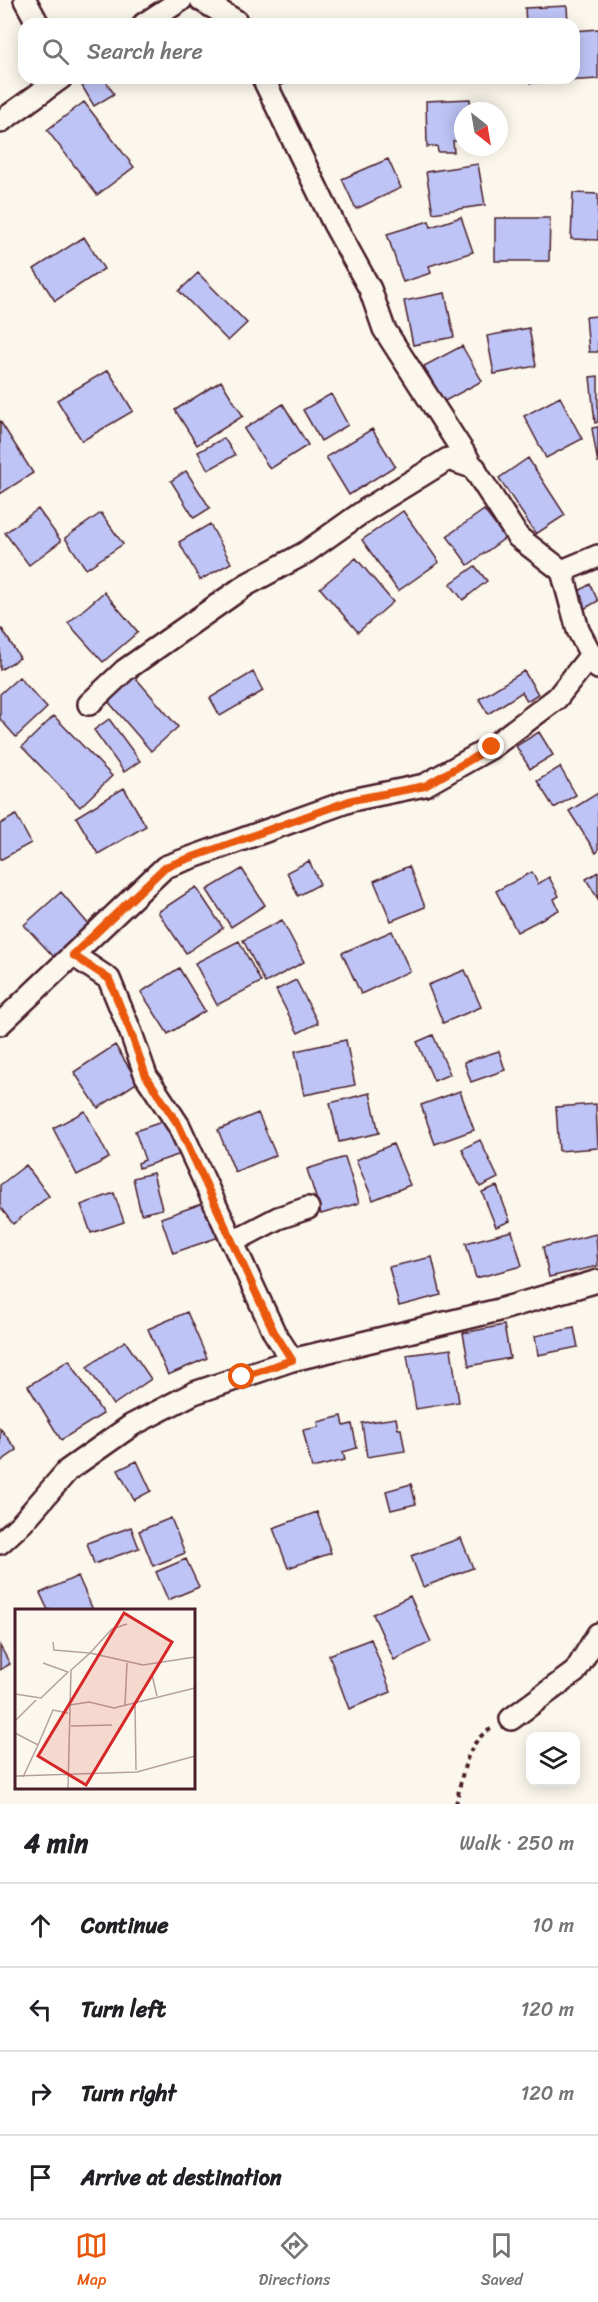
<!DOCTYPE html>
<html lang="en">
<head>
<meta charset="utf-8">
<style>
  :root { --surface:#fff; --page:#f6f6f6; --text:#202124; --muted:#757577; --line:#e0e0e0; --accent:#ea580c }
  body { margin:0; font-family:Sriracha,sans-serif; background:var(--page); color:var(--text) }
  .controls { position:absolute; right:18px; bottom:18px; display:grid; overflow:hidden; border-radius:12px; box-shadow:0 3px 15px #0003 }
  .controls button { width:54px; height:54px; display:grid; place-items:center; padding:0; border:0; border-bottom:2px solid var(--line); background:var(--surface); color:var(--text); font:30px sans-serif }
  .compass { position:absolute; left:454px; top:102px; width:54px; height:54px; border-radius:50%; background:var(--surface); box-shadow:0 3px 15px #0003; rotate:149deg }
  .stop { position:absolute; width:18px; height:18px; margin:-14px; border:4px solid #ea580c; border-radius:50%; background:#fff }
  .stop.end { background:#ea580c; border-color:#fff; box-shadow:0 2px 6px #0008 }
  .list { margin:0; padding:0; list-style:none }
  h2 { display:flex; justify-content:space-between; align-items:center; height:78px; margin:0; padding:0 24px; font-size:26px }
  h2 small { font-size:20px; font-weight:400; color:var(--muted) }
  .list li { display:grid; grid-template-columns:39px 1fr auto; gap:18px; align-items:center; box-sizing:border-box; height:84px; padding:0 24px; border-top:2px solid var(--line) }
  .list b { display:block; font-size:22px; white-space:nowrap }
  .list em { font-size:20px; font-style:normal; color:var(--muted) }
  .icon { flex:none; width:33px; height:33px; fill:none; stroke:currentColor; stroke-width:2; stroke-linecap:round; stroke-linejoin:round }
  .map { position:relative; flex:none; width:598px; height:1804px; overflow:hidden }
  .search { position:absolute; background:var(--surface); box-shadow:0 3px 15px #0003; left:18px; right:18px; top:18px; height:66px; display:flex; align-items:center; gap:15px; box-sizing:border-box; padding:0 21px; border-radius:18px; color:var(--muted); font-size:22px }
  .sheet { height:414px; background:var(--surface) }
  nav { display:flex; justify-content:space-around; align-items:center; box-sizing:border-box; height:84px; border-top:2px solid var(--line); background:var(--surface); font-size:16px; color:var(--muted) }
  nav a { display:grid; justify-items:center; gap:3px }
  nav .on { color:var(--accent) }
  .map>svg:first-child { display:block }
  .building { fill:#bec4f6; stroke:#4a1f2b; stroke-width:1.5 }
  .lines { fill:none; stroke-linecap:round; stroke-linejoin:round }
  .street-casing { stroke:#4a1f2b; stroke-width:26 }
  .path { stroke:#4a1f2b; stroke-width:4; stroke-dasharray:4.5 4.5; stroke-linecap:butt }
  .street { stroke:#fbf7ec; stroke-width:21 }
  .route { stroke:#ea580c; stroke-width:8 }
  .inset-road { fill:none; stroke:#b4a19f; stroke-width:1.5 }
  .view { fill:#d62828; fill-opacity:0.15; stroke:#d62828; stroke-width:3 }
  .inset-edge { fill:none; stroke:#4a1f2b; stroke-width:3 }
</style>
</head>
<body>
<div class="map">
<svg width="598" height="1804" viewBox="0 0 598 1804">
  <rect width="100%" height="100%" fill="#fbf7ec"/>
  <filter id="ink" filterUnits="userSpaceOnUse"><feTurbulence type="fractalNoise" baseFrequency=".0167" numOctaves="2"/><feDisplacementMap in="SourceGraphic" scale="12" xChannelSelector="R" yChannelSelector="G"/><feConvolveMatrix kernelMatrix="1 2 1 2 8 2 1 2 1" color-interpolation-filters="sRGB"/></filter>
  <g filter="url(#ink)">
    <path class="building" d="M567,6l1,18h-42l-1,-16z
      M598,29v50l-68,4 -1,-5h45v-47z
      M96,78h8l10,16 -20,12 -12,-20z
      M279,78h19l-16,7z
      M470,99l1,12h-8v30h-10l1,11h-16l-1,-6 -10,1 -1,-46z
      M84,102l50,65 -37,28 -50,-65z
      M388,159l13,29 -45,21 -14,-30z
      M478,164l7,41 -52,8 -7,-41z
      M573,193l25,1v46l-27,-1z
      M461,217l12,35 -44,14 2,7 -28,9 -16,-48 42,-13 2,6z
      M495,218h55l-1,43h-54z
      M84,237l20,32 -49,32 -21,-32z
      M198,273l49,50 -19,18 -49,-50z
      M445,293l9,44 -41,8 -9,-44z
      M598,316v36h-9l-3,-35z
      M529,328l7,38 -42,8 -7,-38z
      M462,346l20,35 -39,21 -19,-36z
      M108,370l25,41 -51,30 -25,-41z
      M598,376v46l-3,1 -5,-46z
      M221,381l22,35 -46,29 -22,-35z
      M331,394l17,31 -27,16 -18,-31z
      M560,397l22,42 -36,19 -22,-42z
      M283,404l25,41 -38,24 -26,-40z
      M0,421l33,52 -33,21z
      M598,427v37l-6,-36z
      M372,429l23,37 -46,29 -23,-38z
      M224,438l11,17 -27,15 -10,-18z
      M528,458l37,57 -29,19 -37,-56z
      M186,471l24,37 -16,10 -23,-37z
      M38,509l23,32 -32,24 -24,-32z
      M484,510l21,28 -37,27 -21,-29z
      M403,511l36,51 -41,29 -36,-51z
      M101,513l22,31 -37,25 -21,-31z
      M210,524l21,39 -31,17 -21,-38z
      M356,558l37,44 -35,30 -38,-44z
      M475,566l12,15 -24,19 -13,-16z
      M590,584l8,17 -16,9 -9,-15z
      M104,592l34,40 -35,30 -35,-39z
      M2,629l18,29 -20,12v-40z
      M524,671l14,23 -11,7 -5,-9 -34,22 -9,-15z
      M253,672l10,19 -43,25 -10,-18z
      M134,676l44,51 -27,24 -44,-51z
      M19,677l28,31 -31,29 -16,-18v-25z
      M54,716l58,60 -32,31 -58,-60z
      M109,719l31,42 -16,11 -30,-42z
      M539,732l14,23 -23,14 -14,-23z
      M560,767l16,28 -22,13 -17,-27z
      M124,788l22,38 -48,28 -22,-37z
      M598,793v58l-2,2 -27,-42z
      M16,815l15,28 -31,17v-36z
      M309,861l11,23 -22,12 -11,-24z
      M409,866l16,41 -34,14 -17,-40z
      M242,869l23,36 -34,22 -24,-37z
      M532,872l6,12 11,-7 10,19 -5,3 5,11 -42,22 -21,-41z
      M598,872v27l-12,-20z
      M196,887l27,41 -37,25 -28,-41z
      M61,892l29,34 -36,31 -30,-32z
      M282,920l22,42 -39,21 -22,-43z
      M392,931l18,40 -49,23 -19,-41z
      M239,941l22,41 -44,23 -22,-42z
      M179,968l26,43 -37,23 -27,-42z
      M465,970l16,37 -38,16 -15,-38z
      M296,980l22,43 -20,10 -22,-43z
      M433,1035l17,39 -16,7 -17,-39z
      M346,1040l9,45 -51,10 -9,-44z
      M115,1045l23,37 -40,26 -24,-36z
      M499,1051l6,19 -34,12 -7,-20z
      M460,1091l14,39 -39,14 -14,-39z
      M370,1093l9,40 -40,9 -9,-39z
      M596,1104l2,44 -39,3 -3,-44z
      M85,1111l24,47 -32,17 -24,-47z
      M258,1113l18,42 -41,17 -17,-42z
      M165,1121l2,7 8,-2 9,27 -45,15 -1,-5 7,-3 -10,-29z
      M480,1140l18,38 -18,9 -18,-38z
      M393,1144l17,41 -37,15 -17,-40z
      M345,1157l14,46 -38,11 -14,-45z
      M26,1165l23,31 -36,28 -13,-17v-22z
      M153,1173l9,36 -21,5 -8,-36z
      M497,1186l13,35 -14,6 -14,-35z
      M114,1193l10,29 -33,11 -10,-28z
      M207,1202l12,35 -46,16 -12,-35z
      M512,1231l10,35 -46,12 -10,-35z
      M596,1234l2,32 -49,11 -6,-30z
      M432,1257l9,38 -42,11 -10,-39z
      M187,1312l20,46 -39,17 -20,-46z
      M504,1325l6,33 -41,8 -6,-33z
      M574,1328l4,19 -40,8 -3,-19z
      M125,1341l26,38 -38,26 -26,-38z
      M451,1349l8,53 -43,7 -9,-54z
      M69,1360l34,54 -42,26 -33,-54z
      M342,1416l2,10 8,-2 5,24 -14,4 2,8 -33,8 -9,-38 16,-3 -1,-5z
      M396,1418l2,11h3l4,22 -38,6 -5,-34z
      M0,1428l17,22 -17,12z
      M137,1461l14,30 -17,9 -16,-30z
      M411,1484l5,20 -25,6 -5,-19z
      M317,1512l14,41 -43,15 -15,-40z
      M171,1518l14,35 -32,13 -14,-35z
      M131,1527l8,21 -45,16 -7,-21z
      M461,1538l12,30 -50,19 -12,-31z
      M186,1559l13,28 -31,13 -12,-28z
      M78,1576l15,34h-45l-8,-17z
      M410,1596l21,46 -37,18 -21,-46z
      M371,1639l20,53 -42,17 -20,-54z
      M0,1646l10,18 -10,6z"/>
    <g class="lines">
      <g class="street-casing">
        <path id="street" d="M25,0l13,24
          M201,0l35,21 1,3
          M144,24l37,-24
          M263,78l71,146 36,65 14,40 134,208 44,34 16,59 20,38
          M0,122l61,-44
          M562,571l36,-15
          M89,704l36,-34 121,-85 59,-32 62,-44 81,-50 27,9
          M73,955l36,24 22,54 15,43 33,50 95,206 18,28
          M0,1024l165,-157 187,-67 73,-15 67,-38 65,-49 34,-43
          M232,1242l46,-24 30,-10
          M0,1543l22,-20 46,-53 64,-45 62,-32 98,-33 203,-49 103,-30
          M511,1719l64,-47 23,-38"/>
      </g>
      <path class="path" d="M456,1804c6,-25 9,-62 35,-75"/>
      <use href="#street" class="street"/>
    </g>
  </g>
  <g class="lines" filter="url(#ink)">
    <path class="route" d="M242,1377l50,-17 -18,-28 -95,-206 -33,-50 -15,-43 -22,-54 -36,-24 92,-88 187,-67 73,-14 67,-39"/>
  </g>
  <g transform="translate(15 1609)">
    <rect width="180" height="180" fill="#fbf7ec"/>
    <path class="inset-road" d="M112,15l-15,5 -22,24 53,12 52,-8M38,33l1,8 36,3 -19,17 -3,118M137,66l5,21M0,85l26,4 27,-26 -25,-9M120,95l1,66M55,96l19,-3 25,6 81,-20M110,96l2,-42M0,112l21,-21M56,117l41,-1M0,124l23,12 15,-35 15,3M0,167l122,-4 58,-16M8,168l15,-32"/>
    <path class="view" d="M109,4l48,29 -86,143 -48,-29z"/>
    <rect width="180" height="180" class="inset-edge"/>
  </g>
</svg>
<div class="controls">
<button><svg class="icon" aria-label="layers" viewBox="0 0 24 24"><path d="M12 4l9 5-9 5-9-5zM3 14l9 5 9-5"/></svg></button>
</div>
<svg class="compass" viewBox="-18 -18 36 36"><path d="M0-13l5 13h-10z" fill="#e53935"/><path d="M0 13l5-13h-10z" fill="#757577"/></svg>
<div class="stop" style="left:242px;top:1377px"></div>
<div class="stop end" style="left:492px;top:747px"></div>
<div class="search"><svg class="icon" aria-label="search" viewBox="0 0 24 24"><circle cx="10" cy="10" r="6"/><path d="M15 15l6 6"/></svg>Search here</div>
</div>
<section class="sheet">
<h2>4 min<small>Walk · 250 m</small></h2>
<ul class="list">
<li><svg class="icon" aria-label="ahead" viewBox="0 0 24 24"><path d="M12 20V5M6 11l6-6 6 6"/></svg><div><b>Continue</b></div><em>10 m</em></li>
<li><svg class="icon" aria-label="left" viewBox="0 0 24 24"><path d="M17 20v-9H6M10 6l-5 5 5 5"/></svg><div><b>Turn left</b></div><em>120 m</em></li>
<li><svg class="icon" aria-label="right" viewBox="0 0 24 24"><path d="M7 20v-9h11M14 6l5 5-5 5"/></svg><div><b>Turn right</b></div><em>120 m</em></li>
<li><svg class="icon" aria-label="arrive" viewBox="0 0 24 24"><path d="M6 21V4h12l-3 4 3 4H6"/></svg><div><b>Arrive at destination</b></div></li>
</ul>
</section>
<nav>
<a class="on"><svg class="icon" aria-label="map" viewBox="0 0 24 24"><path d="M3 6l6-2 6 2 6-2v14l-6 2-6-2-6 2zM9 4v14M15 6v14"/></svg>Map</a>
<a><svg class="icon" aria-label="directions" viewBox="0 0 24 24"><path d="M12 3l9 9-9 9-9-9zM9 14v-3h6M13 9l2 2-2 2"/></svg>Directions</a>
<a><svg class="icon" aria-label="saved" viewBox="0 0 24 24"><path d="M7 4h10v16l-5-4-5 4z"/></svg>Saved</a>
</nav>
</body>
</html>
